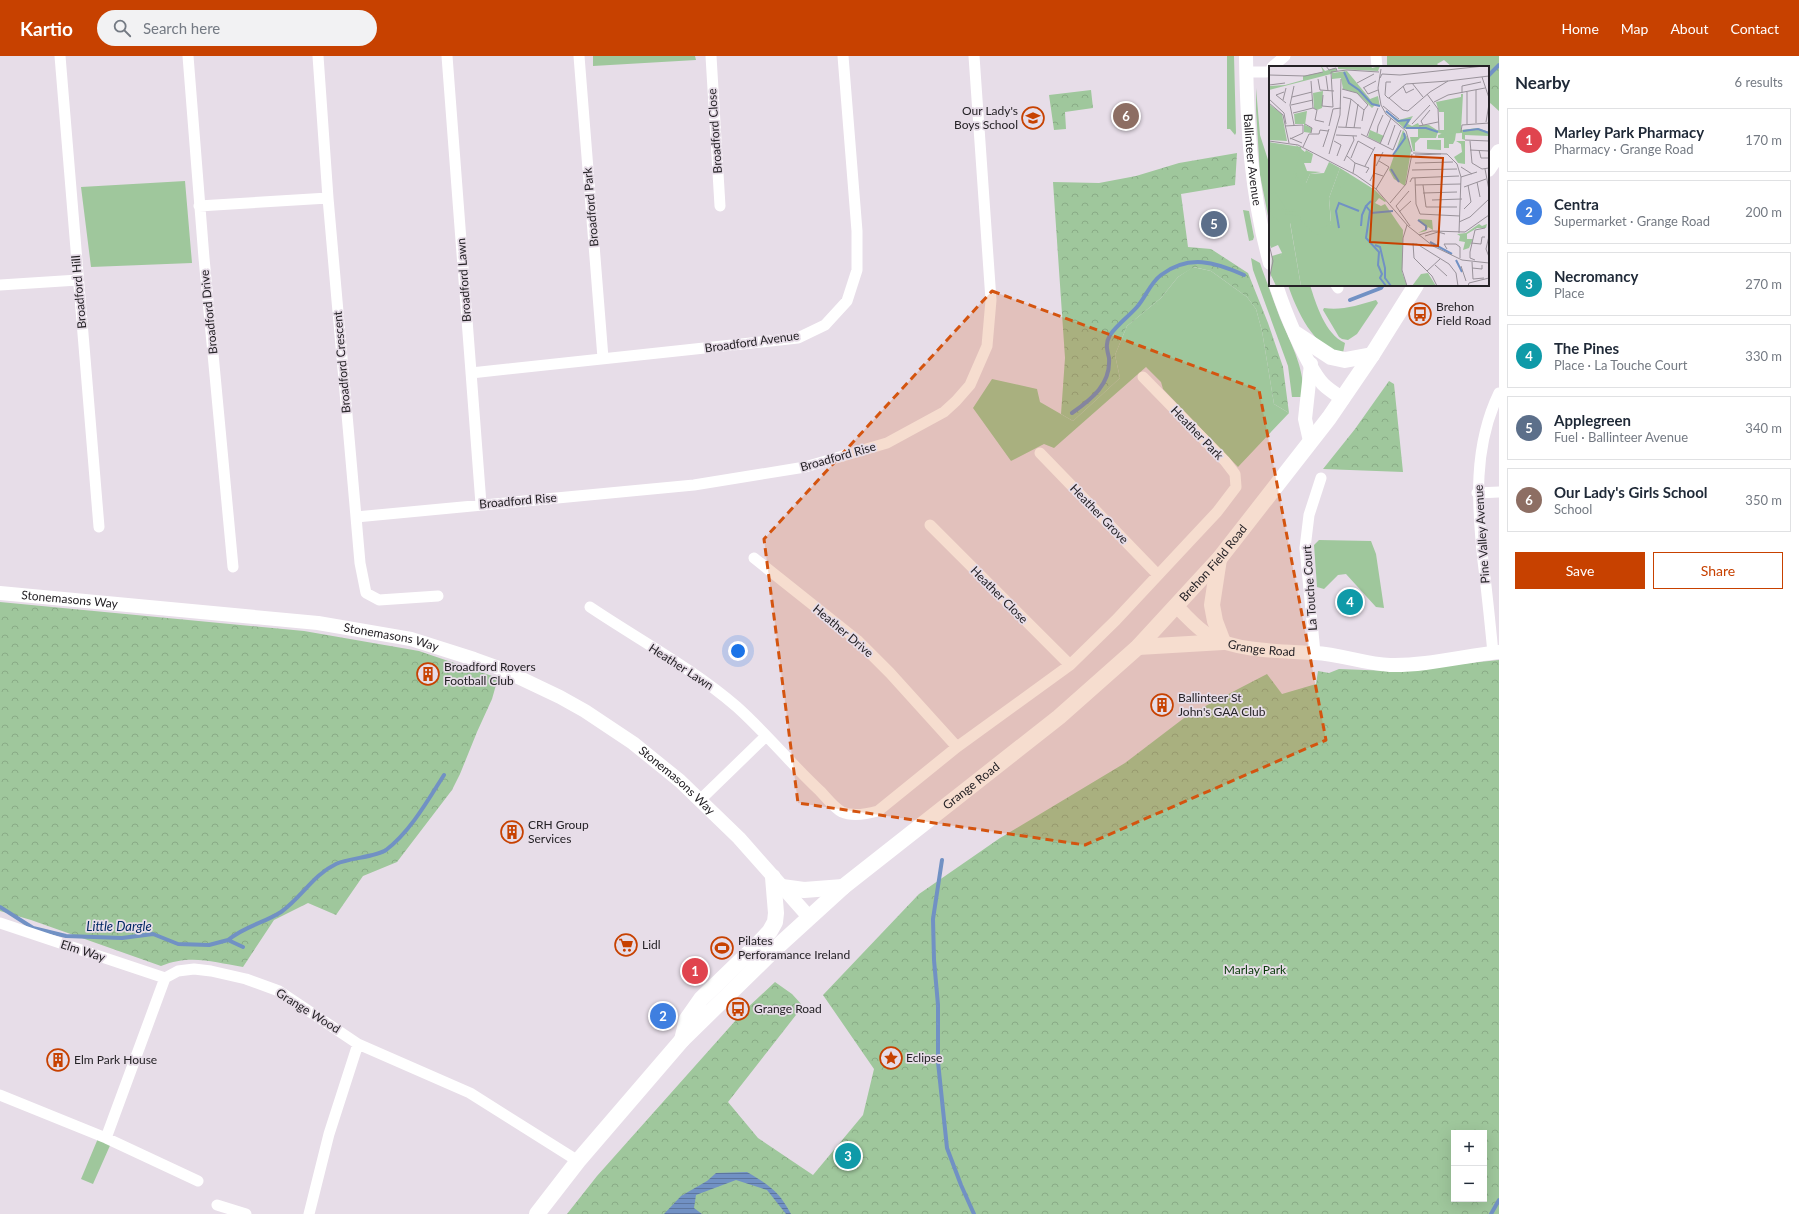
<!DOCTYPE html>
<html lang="en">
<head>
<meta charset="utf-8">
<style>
  :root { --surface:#fff; --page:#f2f2f3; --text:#1f2937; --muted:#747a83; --line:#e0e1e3; --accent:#c74100 }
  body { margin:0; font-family:Lato,sans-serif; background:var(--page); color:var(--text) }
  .controls { position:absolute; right:12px; bottom:12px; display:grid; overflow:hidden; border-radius:0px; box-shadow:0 4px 16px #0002 }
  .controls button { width:36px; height:36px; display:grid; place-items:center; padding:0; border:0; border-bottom:1px solid var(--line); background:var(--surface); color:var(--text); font:20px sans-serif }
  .you { position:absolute; left:738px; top:595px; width:14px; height:14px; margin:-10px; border:3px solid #fff; border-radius:50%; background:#1a73e8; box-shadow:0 0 0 6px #1a73e833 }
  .badge { display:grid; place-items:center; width:26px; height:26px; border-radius:50%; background:var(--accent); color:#fff; font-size:13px; font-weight:700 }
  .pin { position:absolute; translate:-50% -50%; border:2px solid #fff; box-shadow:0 1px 4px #0006 }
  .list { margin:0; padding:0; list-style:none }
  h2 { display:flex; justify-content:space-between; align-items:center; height:52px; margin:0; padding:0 16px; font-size:17px }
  h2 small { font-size:13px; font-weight:400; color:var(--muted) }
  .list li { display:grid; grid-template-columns:26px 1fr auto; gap:12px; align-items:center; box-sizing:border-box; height:64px; margin:0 8px 8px; padding:0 8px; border:1px solid var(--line); border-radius:0px }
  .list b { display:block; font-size:15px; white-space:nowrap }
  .list p { margin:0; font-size:13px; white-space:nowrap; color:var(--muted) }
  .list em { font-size:13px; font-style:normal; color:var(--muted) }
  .actions { display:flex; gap:8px; padding:12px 16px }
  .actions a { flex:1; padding:9px 0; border:1px solid var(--accent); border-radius:0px; text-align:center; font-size:14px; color:var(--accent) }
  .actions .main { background:var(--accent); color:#fff }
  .icon { flex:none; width:22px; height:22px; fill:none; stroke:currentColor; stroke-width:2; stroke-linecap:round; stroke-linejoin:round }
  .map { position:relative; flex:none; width:1499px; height:1158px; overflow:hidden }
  header { display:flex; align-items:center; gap:24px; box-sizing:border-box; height:56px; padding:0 20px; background:var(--accent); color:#fff }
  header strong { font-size:19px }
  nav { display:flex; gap:22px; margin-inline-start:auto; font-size:14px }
  .search { width:280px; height:36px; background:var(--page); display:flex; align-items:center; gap:10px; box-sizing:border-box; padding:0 14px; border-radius:22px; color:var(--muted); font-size:15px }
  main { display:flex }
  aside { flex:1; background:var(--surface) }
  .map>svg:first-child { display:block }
  .grass { fill:#9fc79c }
  .forest { fill:url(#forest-crowns); fill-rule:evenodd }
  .water { fill:url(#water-rules) }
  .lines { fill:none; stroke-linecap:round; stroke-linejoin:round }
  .stream { stroke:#7191c4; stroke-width:4 }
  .minor { stroke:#fff; stroke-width:11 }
  .tertiary { stroke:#fff; stroke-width:14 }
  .secondary { stroke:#fff; stroke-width:16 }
  .marked { fill:#d4540f; fill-opacity:0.2; stroke:#d4540f; stroke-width:3; stroke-dasharray:8 5; stroke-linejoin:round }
  .labels { text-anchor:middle; stroke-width:3.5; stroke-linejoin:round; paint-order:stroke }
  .poi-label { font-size:12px; fill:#252226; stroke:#e7dde8; text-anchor:start }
  .street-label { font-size:12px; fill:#252226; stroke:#e7dde8 }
  .park-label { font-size:12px; fill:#073808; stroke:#e7dde8 }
  .water-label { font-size:13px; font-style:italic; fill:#002763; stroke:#e7dde8 }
  .inset-river { fill:none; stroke:#7191c4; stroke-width:2 }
  .inset-road { fill:none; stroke:#99929a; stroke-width:1 }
  .view { fill:#c74100; fill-opacity:0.15; stroke:#c74100; stroke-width:2 }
  .inset-edge { fill:none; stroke:#252226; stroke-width:2 }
</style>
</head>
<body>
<header>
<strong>Kartio</strong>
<div class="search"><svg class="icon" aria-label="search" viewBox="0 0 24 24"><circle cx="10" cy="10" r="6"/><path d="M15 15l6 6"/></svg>Search here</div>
<nav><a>Home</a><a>Map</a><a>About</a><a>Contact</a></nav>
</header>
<main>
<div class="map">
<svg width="1499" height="1158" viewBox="0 0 1499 1158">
  <defs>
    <pattern id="forest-crowns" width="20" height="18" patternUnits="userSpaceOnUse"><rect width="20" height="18" fill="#9fc79c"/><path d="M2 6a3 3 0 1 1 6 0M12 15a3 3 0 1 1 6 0" fill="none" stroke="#89ab86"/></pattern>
    <pattern id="water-rules" width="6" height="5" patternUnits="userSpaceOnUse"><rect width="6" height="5" fill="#7191c4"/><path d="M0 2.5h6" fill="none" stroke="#5d769f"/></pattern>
  </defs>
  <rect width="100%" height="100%" fill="#e7dde8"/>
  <path class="grass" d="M593,0h102l1,4 -103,6z
    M1227,0h7l2,77 -1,2 -5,-6h-3z
    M1387,0h112v55l-11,-10v-34h-36l-8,-7 -7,4 3,3h-53z
    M1256,32l4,47 10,31v60l-10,-51 -4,-66z
    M185,125l7,82 -101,4 -10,-80z
    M1243,154l6,1 5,26 -1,3 -4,1z
    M1251,202l9,5 2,6c6,16 12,33 18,49 11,26 25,50 23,79h-11l-4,-31 -35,-96z
    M1193,211l18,4 36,26 9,12 6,22 12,73 15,9 -51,54 -75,-78 -2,-7 -15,-15 -92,81 -10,-4 -33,17 -38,-53 19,-29 45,10 3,13 33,19 47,-43 -5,-23 12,-29 34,-28 17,-21z
    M1288,229h22c6,19 15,49 35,58l-2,10c-29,-3 -47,-44 -55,-68z
    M1376,244l2,3 -21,31 -9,6 -6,-1 -3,-2 -16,-27 1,-2c17,3 35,-3 52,-8z
    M1319,484l52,1 5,13 8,54 -8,-1 -30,-33 -8,1 -14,14 -7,-2 -3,-42z
    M99,1080l13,5 -19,43 -12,-5z"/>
  <path class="forest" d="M1499,10v23l-11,18v-26z
    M1091,34l2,18 -28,4 1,17 -12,1 -5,-35z
    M1237,97l-2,32 -54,9 7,53 23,2 37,24 20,50 15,44 6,46 -15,-9 -12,-73 -6,-22 -9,-12 -36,-26 -17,-4 -16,10 -17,21 -34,28 -12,29 5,23 -47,43 -12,-7 4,-56 -12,-176 46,1 37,-7 43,-13z
    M1389,325l5,3 9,88 -80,-3 32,-40z
    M0,546l304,29 115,20 79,27 -6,21 -15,33 -17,42 -8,16 -55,72 -34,14 -27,39 -28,-12 -34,17 -31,47c-30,-5 -53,-13 -82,-1l-130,-46 -31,-9z
    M1499,604v554h-932l30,-38 147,-165 31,-29 17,12 11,12 -75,96 30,36 55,37 50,-60 11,-46 -51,-74 96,-101 81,-56 125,-75 63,-48 79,-41 15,20 34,-10 2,-13 11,2 10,-4 52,2zM1454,1077h30v66h-30z"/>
  <path class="water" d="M747,1116c22,13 32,19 44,42h-5l-19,-24 -31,-10 -40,15 -2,13 8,6h-38l17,-18 26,-15 9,-8z"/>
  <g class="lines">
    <path class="stream" d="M1488,20l11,-11
      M1350,244l31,-12 2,-3
      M1072,357c20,-14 39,-29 37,-55 -2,-9 -4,-14 1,-23 7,-10 19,-19 27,-28 9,-10 13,-24 24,-32 28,-21 54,-13 83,0
      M942,804l-9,59 1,41 4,45v57l9,86 14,37 13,29
      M0,851l33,21 33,8 56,2 31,-4 25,10 31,1 19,-5 15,7
      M228,884c17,-14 36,-17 53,-28 21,-15 32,-37 55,-48 13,-6 40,-7 50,-14 24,-18 42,-50 58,-75
      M1491,1158l8,-14"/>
    <path class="minor" d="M60,0l39,471
      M188,0l16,202 29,309
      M318,0l10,142 28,319 4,46 6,30 13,7 59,-4
      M447,0l34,448
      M579,0l24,302
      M711,0l9,150
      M1376,0l1,11
      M1272,11l13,-11
      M1246,16h20
      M199,150l129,-8
      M0,229l78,-5
      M1336,229l2,3
      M471,317l327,-35 27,-13 22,-24 10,-31v-39l-14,-175
      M1040,397l118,122
      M1477,437l22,-1
      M356,461l338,-32 111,-18 82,-24 57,-31 12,-11 14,-16 17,-39 4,-46 -17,-244
      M930,469l140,140
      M754,502l103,82 33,33 67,74
      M590,551c49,33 102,61 147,100 29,26 54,57 83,84 6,6 14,17 22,21 11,5 25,2 36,-1l79,-64 113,-82 46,-45 71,-76 30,-32 19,-25 -1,-13 -10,-13 -82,-84
      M1315,597l-10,-105 4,-33 12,-37
      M1493,597c-3,-31 -6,-61 -10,-92 -6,-57 -10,-114 16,-168
      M700,744l66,-64
      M0,867l165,55
      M0,1039l106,43 92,43
      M106,1082l59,-160 13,-7 16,-2 17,2 35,8 33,12 79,53 112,49 108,68
      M217,1149l29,9
      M309,1158l20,-80 29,-90"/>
    <g class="tertiary">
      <path id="s1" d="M1246,0c1,70 5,139 24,207"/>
      <path d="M1276,229c8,25 30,80 47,99 6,6 13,10 20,15"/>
      <path d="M1310,385l-5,-22 6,-55"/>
      <path id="s2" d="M0,537l318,30 93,16 63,20 25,9 61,29 25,14 48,32 47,38 59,57 70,79"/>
      <path id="s3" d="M1176,550c11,10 21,23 34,30 27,16 74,15 105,17 25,1 50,11 75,12 36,1 73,-9 109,-13"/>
    </g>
    <g class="secondary">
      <path d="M1488,113l11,-17"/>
      <path d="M1296,278l35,23 14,3 27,-5"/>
      <path d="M1138,591l85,-5 -8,-21 -3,-16 7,-46"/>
      <path d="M782,831l22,3 39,-3"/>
      <path d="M682,984l5,-21 14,-20 57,-55 12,-13 5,-9 1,-9 -3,-36"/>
      <path id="s4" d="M537,1158l41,-53 104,-121 94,-92 67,-61 216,-170 79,-70 81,-88 110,-141 43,-63 44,-70"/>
    </g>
  </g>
  <path class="marked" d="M992,235l267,99 67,350 -241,105 -287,-42 -34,-264z"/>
  <defs>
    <g id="school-ring" transform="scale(1.15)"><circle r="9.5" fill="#e7dde8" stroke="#c74100" stroke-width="1.5"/><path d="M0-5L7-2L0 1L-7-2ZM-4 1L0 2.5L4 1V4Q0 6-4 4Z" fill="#c74100"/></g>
    <g id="bus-ring" transform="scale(1.15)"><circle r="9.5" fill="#e7dde8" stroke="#c74100" stroke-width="1.5"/><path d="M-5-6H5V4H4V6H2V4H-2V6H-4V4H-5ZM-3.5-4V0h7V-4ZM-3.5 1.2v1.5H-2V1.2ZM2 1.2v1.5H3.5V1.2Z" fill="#c74100"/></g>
    <g id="building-ring" transform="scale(1.15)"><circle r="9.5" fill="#e7dde8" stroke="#c74100" stroke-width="1.5"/><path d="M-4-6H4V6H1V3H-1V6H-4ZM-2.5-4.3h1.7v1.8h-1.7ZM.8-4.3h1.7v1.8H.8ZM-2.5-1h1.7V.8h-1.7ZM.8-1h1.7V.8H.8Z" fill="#c74100"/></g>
    <g id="supermarket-ring" transform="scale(1.15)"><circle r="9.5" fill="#e7dde8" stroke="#c74100" stroke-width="1.5"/><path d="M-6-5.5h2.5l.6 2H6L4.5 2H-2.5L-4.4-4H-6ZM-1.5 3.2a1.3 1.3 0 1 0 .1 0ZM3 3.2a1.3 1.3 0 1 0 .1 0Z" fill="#c74100"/></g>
    <g id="stadium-ring" transform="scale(1.15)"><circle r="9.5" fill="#e7dde8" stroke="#c74100" stroke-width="1.5"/><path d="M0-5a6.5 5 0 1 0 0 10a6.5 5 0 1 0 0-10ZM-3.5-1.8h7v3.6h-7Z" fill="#c74100"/></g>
    <g id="sight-ring" transform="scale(1.15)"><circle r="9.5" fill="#e7dde8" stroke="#c74100" stroke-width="1.5"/><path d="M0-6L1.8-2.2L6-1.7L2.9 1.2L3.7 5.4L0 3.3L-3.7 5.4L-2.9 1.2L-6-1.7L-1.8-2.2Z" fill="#c74100"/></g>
  </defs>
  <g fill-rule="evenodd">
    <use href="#school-ring" x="1033" y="62"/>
    <use href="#bus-ring" x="1420" y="258"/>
    <use href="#building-ring" x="428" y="618"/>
    <use href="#building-ring" x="1162" y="649"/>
    <use href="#building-ring" x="512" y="776"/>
    <use href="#supermarket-ring" x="626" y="889"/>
    <use href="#stadium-ring" x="722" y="892"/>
    <use href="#bus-ring" x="738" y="953"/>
    <use href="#sight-ring" x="891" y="1002"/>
    <use href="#building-ring" x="58" y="1004"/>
  </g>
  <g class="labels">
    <g class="poi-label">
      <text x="1018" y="59" text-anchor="end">Our Lady's<tspan x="1018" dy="14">Boys School</tspan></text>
      <text x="1436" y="255">Brehon<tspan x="1436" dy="14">Field Road</tspan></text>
      <text x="444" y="615">Broadford Rovers<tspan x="444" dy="14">Football Club</tspan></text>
      <text x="1178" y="646">Ballinteer St<tspan x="1178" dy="14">John's GAA Club</tspan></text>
      <text x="528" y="773">CRH Group<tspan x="528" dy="14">Services</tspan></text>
      <text x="738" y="889">Pilates<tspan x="738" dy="14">Perforamance Ireland</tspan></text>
      <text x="642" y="893">Lidl</text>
      <text x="754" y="957">Grange Road</text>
      <text x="906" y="1006">Eclipse</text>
      <text x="74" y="1008">Elm Park House</text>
    </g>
    <g class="street-label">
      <text transform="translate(715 75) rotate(-94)" y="4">Broadford Close</text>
      <text dy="4" stroke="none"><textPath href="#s1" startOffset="104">Ballinteer Avenue</textPath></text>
      <text transform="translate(591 151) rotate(-95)" y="4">Broadford Park</text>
      <text transform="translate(464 224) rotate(-94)" y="4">Broadford Lawn</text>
      <text transform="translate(79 236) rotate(-95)" y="4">Broadford Hill</text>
      <text transform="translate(209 256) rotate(-96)" y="4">Broadford Drive</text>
      <text transform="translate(752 286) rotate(-8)" y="4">Broadford Avenue</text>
      <text transform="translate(342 306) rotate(-95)" y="4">Broadford Crescent</text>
      <text transform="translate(1197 377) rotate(46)" y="4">Heather Park</text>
      <text transform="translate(838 401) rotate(-16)" y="4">Broadford Rise</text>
      <text transform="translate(518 445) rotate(-5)" y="4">Broadford Rise</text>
      <text transform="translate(1099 458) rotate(46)" y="4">Heather Grove</text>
      <text transform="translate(1482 478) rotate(-94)" y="4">Pine Valley Avenue</text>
      <text dy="4" stroke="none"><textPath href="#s4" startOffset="942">Brehon Field Road</textPath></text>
      <text transform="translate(1310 532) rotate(-94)" y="4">La Touche Court</text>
      <text transform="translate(999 539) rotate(45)" y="4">Heather Close</text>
      <text dy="4" stroke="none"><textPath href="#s2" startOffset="70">Stonemasons Way</textPath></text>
      <text transform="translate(843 575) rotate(40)" y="4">Heather Drive</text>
      <text dy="4" stroke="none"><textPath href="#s2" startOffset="394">Stonemasons Way</textPath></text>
      <text dy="4" stroke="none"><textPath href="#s3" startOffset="99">Grange Road</textPath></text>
      <text transform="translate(681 611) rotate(33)" y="4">Heather Lawn</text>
      <text dy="4" stroke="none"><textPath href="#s2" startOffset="718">Stonemasons Way</textPath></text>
      <text dy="4" stroke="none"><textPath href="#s4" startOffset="612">Grange Road</textPath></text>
      <text transform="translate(83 895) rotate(18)" y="4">Elm Way</text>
      <text transform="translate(308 955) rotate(32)" y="4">Grange Wood</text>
    </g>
    <g class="park-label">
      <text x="1255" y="918">Marlay Park</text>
    </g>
    <g class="water-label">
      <text x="119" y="875">Little Dargle</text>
    </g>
  </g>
  <g transform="translate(1269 10)">
    <rect width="220" height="220" fill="#e7dde8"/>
    <path d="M52,0l4,5 10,-3 2,2 -6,4 -62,16v-4l16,-1 18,-5v-4l20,-4zM54,25l-1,17 -5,2 -3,-2 -1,-15zM38,45l-2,14 7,3 -1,5 -7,-1v-8h-9l-1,-10zM155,62l14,4 -2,6h-16l-5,5v8l6,1 -8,-1 -3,-14h8v-8zM101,64l14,6 -4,7 -12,-6zM175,67h12l-1,7 -2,4h-4v4h-5v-10h-6v-3zM158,74h14v10l-14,-1zM187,75h9v23l-7,-1 -4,-6 8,-5 -1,-8zM0,76l32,5 5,36 4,-9 14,-1 5,-11 11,6 -11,30 2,26 -10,12 -7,-1 -24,-12 11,63h-25l-5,-11v-5l11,-17 -4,-8 -7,3 -2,-5z" fill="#9fc79c"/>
    <path d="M69,0h33l1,2 8,-2 -2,5 -40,-2zM78,5l23,28 8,-3 2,11 -5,-2 -3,3 -15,-15 -14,-4 -2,-11 -9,1v-6zM192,28h2l-2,36 17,-2 11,4v4l-24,-1v5l-3,-1v-6l-20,1 -18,-6 -19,1 -20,-18 14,9 14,-4 -5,8 4,2 6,-3 1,2h10l8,5h7v-18h-5l-3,-10 25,-5zM0,38l13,10 5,27 -18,-1zM134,64l6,10 2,11 -6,35 -11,-7 -5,-9zM27,79l9,7 1,-2 7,4 -2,9h-7l3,8 14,1 -11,2 -4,9 -9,-6 -1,-5 -1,7 4,1 3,6 -5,-4 -6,-1 9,-27zM71,102l35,22 11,11 -1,1 -6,-4 -4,5 6,3 4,-2 15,22 3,4 -1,42 5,14h-106l-11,-64h-10l-9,-7 -2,-20 6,-3 10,15 -7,3 18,-1v3l-10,-1 -1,3 15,2 1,5 14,13 6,1 -2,-6 12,-5h-7l7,-3 -2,-23zM149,153l14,1 1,10 -5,-3 -2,4 -8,2 9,-5zM210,158l3,2 5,-2 -1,4h-9l-10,6v5h6l-4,9 -6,2 2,-8 -6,-1 1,-5 -3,-2 9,-1zM13,187l-7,14v15l-4,-7 1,-19zM159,207l8,13h-24l9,-12z" fill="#9fc79c"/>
    <path d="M71,103l9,5 -7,14 -7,-4z" fill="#9fc79c"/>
    <path class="inset-river" d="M75,6l5,11 10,7 13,14 8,2M117,45l12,10 11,-1 -5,8M137,62h20l12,4M194,65l15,-2 11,4M124,89l12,-17 -1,-5M122,103l8,13M102,135l-5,5 4,5 -4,27 13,14 -1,13 4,9 -2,4 6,8M102,147l22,-2M149,154l8,6v4M92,160l1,-11 4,-9M70,162l-3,-17 3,-8 20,8M161,176l22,12M106,179l5,2 5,21v10l6,8M187,194l6,12"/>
    <path class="inset-road" d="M2,0h15M57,0l3,4 7,-2 1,3M112,3l-3,19 3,17 5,9 20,17 6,21M0,9l36,1 18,-4M57,10l2,15M213,11l7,21M111,12l2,-4 18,1 84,-9M49,13l2,11 14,1M42,15l2,27M179,15l41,-5M88,17l17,-9M143,17l11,14M0,19l16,-2M25,20l-4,19 4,20M134,20l3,7 8,-4M94,22l13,-7M95,22l4,6 10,-4M73,23l15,4 11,12 -4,5 -2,11M207,24v33M15,26l-8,3 10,8M193,27v-7l19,-4M158,28l11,15 1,21M54,29l-1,11 11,1 -2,-35 16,-2 32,2M23,31l20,-5M74,31l8,2 13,11M120,32l17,-14 42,-3 -18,11 -22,19 -5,-1 -14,-12h-1l-3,-3 1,-13h5M0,33l15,14 2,11M14,34l3,-12M165,36l14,-7 37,-7M0,37l14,12 6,28M22,39l22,-5M114,40l16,13M44,42l4,2 -2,10 9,2M24,47l20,-5M217,56l3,-18M36,58l7,4 -1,5M143,58l18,-19M198,58v-32M154,59l-2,-4 9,-11M16,60l18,-1v8l-13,6M60,60l4,-17 8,-1M150,60l19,-4M69,61l23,1M77,61l5,-28M85,62l4,-24M192,66l1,-7 27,-2M108,67l1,-7 5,-11M92,68l32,16 8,-20M67,69l21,1M98,70l11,-28M21,72l12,5M196,74l24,1M0,75l29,4 58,30 20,14 32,37 25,20 29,14 27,3M65,75l7,4 -4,11M201,75l2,22 10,6 7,-1M111,78l11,-26M119,79l7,-20M34,81l6,-13h10l1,-4 8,1M54,81l6,-18M201,84l19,1M210,84l2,8h8M144,87l34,1 10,10 4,13 -2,56M60,88l11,-39 1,-36M146,89l26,-1M78,90l8,7 -2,10M82,92l7,-17 16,9M75,95l10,-21 -1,-4M86,97l14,5 -3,5M146,97l38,-1M96,100l10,-19M107,100l7,-14M192,101l11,7M216,103l4,21M143,104l45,-1M192,111l16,-5M146,112l1,26 4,10 40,2M101,115l4,-8 9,3M141,116l2,-4 47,-2M208,116l3,15M146,119l46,-1M154,119l3,22h31M195,121l22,-8M107,123l13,-22 -10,-6M140,125l-13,15 14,20M154,127l34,-1M163,134l30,-1M121,137l16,-19 6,-30M195,143l7,-7 -3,-17M130,146l12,-11M190,156l11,-5 19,-18M138,159l-4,13 -1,32 5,16M150,169l13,-4 33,1 24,-17M156,170l13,-4 7,2M220,170l-3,13 3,8M144,177l1,15 18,18 5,10M202,177l10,1 1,-7h3M0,178l4,17 -4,19M134,178h14l32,20 7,9 2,13M178,183l-3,-5h12l4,3v11M206,194l-5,-2v-6l5,-22 10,-2M203,196l1,17 11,-1M166,199l12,11M192,200l5,15M203,202l10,1v-4M158,205l13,-12M199,220l1,-3 20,-5v-6"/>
    <path class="view" d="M106,89l68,3 -5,88 -68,-4z"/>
    <rect width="220" height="220" class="inset-edge"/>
  </g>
</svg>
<div class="controls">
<button>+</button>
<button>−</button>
</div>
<div class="you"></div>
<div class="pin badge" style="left:695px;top:915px;background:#e0444e">1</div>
<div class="pin badge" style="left:663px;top:960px;background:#3f7fe0">2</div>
<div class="pin badge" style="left:848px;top:1100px;background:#0f9aa8">3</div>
<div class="pin badge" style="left:1350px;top:546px;background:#0f9aa8">4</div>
<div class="pin badge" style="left:1214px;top:168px;background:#5c6f8a">5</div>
<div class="pin badge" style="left:1126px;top:60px;background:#8d6e63">6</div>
</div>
<aside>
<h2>Nearby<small>6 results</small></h2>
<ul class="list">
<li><span class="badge" style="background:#e0444e">1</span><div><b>Marley Park Pharmacy</b><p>Pharmacy · Grange Road</p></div><em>170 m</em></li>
<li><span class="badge" style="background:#3f7fe0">2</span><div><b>Centra</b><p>Supermarket · Grange Road</p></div><em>200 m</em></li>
<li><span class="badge" style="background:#0f9aa8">3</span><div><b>Necromancy</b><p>Place</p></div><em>270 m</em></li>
<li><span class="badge" style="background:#0f9aa8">4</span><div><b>The Pines</b><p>Place · La Touche Court</p></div><em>330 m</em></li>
<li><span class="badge" style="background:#5c6f8a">5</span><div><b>Applegreen</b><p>Fuel · Ballinteer Avenue</p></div><em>340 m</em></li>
<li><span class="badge" style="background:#8d6e63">6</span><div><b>Our Lady's Girls School</b><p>School</p></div><em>350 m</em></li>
</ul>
<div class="actions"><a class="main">Save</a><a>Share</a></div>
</aside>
</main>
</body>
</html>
